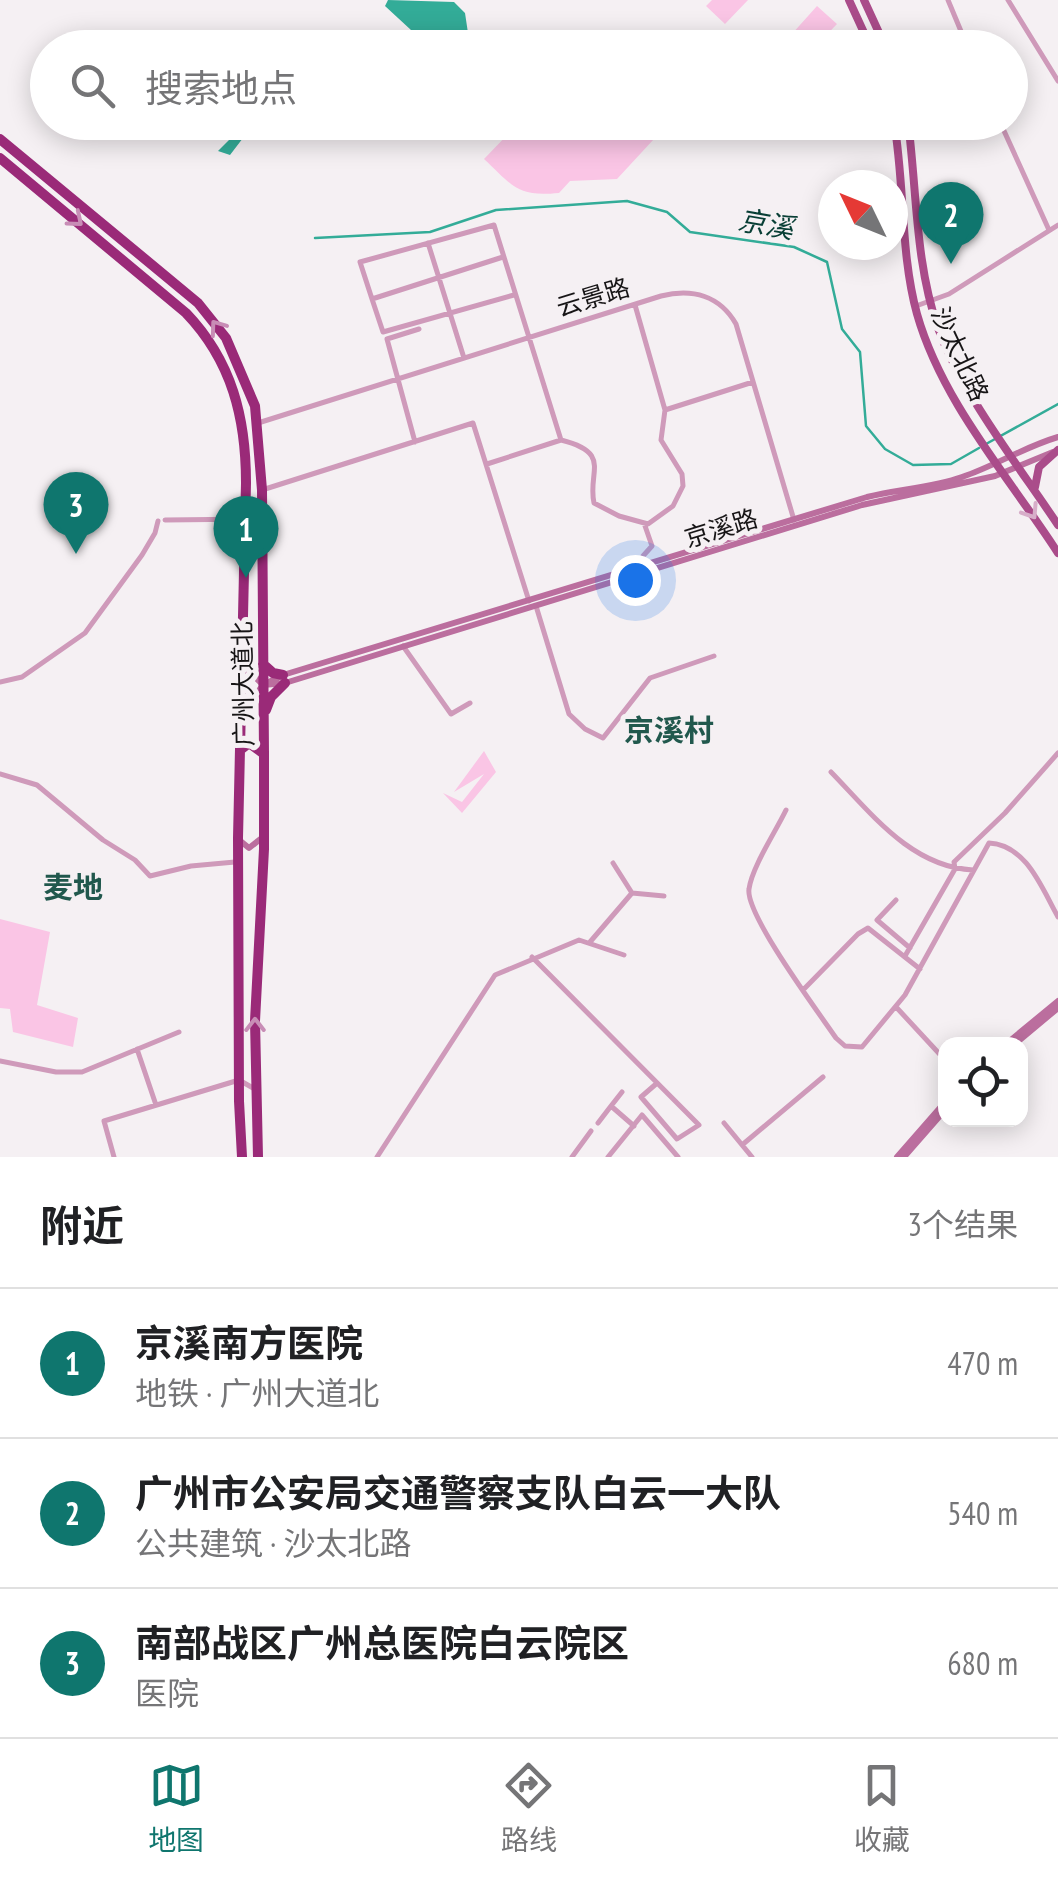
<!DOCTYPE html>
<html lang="zh">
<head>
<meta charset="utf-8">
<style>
  :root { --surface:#fff; --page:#f2f2f2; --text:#202124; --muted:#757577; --line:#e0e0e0; --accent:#0f766e }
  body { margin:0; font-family:"PT Sans Narrow","Noto Sans SC",sans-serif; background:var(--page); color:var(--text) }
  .controls { position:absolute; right:30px; bottom:30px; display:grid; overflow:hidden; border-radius:20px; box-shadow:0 5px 25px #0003 }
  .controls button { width:90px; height:90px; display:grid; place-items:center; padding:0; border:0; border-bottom:2px solid var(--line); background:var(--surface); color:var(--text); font:50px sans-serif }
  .compass { position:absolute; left:818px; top:170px; width:90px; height:90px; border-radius:50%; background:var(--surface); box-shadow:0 5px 25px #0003; rotate:313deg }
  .you { position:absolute; left:635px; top:580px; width:35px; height:35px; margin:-25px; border:8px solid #fff; border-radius:50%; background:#1a73e8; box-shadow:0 0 0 15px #1a73e833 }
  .badge { display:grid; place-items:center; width:65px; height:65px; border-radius:50%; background:var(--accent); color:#fff; font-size:32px; font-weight:700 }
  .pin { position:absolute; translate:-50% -82px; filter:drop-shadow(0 2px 5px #0008) }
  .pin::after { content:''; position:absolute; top:52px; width:35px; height:30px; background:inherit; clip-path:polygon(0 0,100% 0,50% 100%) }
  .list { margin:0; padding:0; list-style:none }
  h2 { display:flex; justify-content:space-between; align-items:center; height:130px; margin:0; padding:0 40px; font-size:42px }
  h2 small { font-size:32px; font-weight:400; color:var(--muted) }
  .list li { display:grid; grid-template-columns:65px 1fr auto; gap:30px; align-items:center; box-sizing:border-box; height:150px; padding:0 40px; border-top:2px solid var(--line) }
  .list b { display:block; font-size:38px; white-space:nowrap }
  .list p { margin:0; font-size:32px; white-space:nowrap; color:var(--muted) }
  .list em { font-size:32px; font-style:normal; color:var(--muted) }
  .icon { flex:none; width:55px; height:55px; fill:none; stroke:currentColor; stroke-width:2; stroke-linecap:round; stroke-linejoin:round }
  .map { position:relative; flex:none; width:1058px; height:1157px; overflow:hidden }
  .search { position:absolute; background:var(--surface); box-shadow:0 5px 25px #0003; left:30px; right:30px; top:30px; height:110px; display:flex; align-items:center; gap:25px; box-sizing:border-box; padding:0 35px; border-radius:55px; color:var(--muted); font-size:38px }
  .sheet { height:580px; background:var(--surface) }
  nav { display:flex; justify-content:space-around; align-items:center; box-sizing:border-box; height:140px; border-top:2px solid var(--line); background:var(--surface); font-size:28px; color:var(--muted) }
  nav a { display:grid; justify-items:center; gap:5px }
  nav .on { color:var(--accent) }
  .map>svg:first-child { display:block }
  .green { fill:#fac5e5 }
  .water { fill:#33ac98 }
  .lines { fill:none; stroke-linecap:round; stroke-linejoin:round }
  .stream { stroke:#33ac98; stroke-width:2.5 }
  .street { stroke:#cf9aba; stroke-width:5 }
  .secondary { stroke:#bb6e9e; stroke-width:6 }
  .primary { stroke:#aa4c8a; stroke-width:8 }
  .highway { stroke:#9a2a78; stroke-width:10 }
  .oneway { stroke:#c88db6 }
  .oneway2 { stroke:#d7aec9 }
  .labels { text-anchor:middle; stroke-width:10; stroke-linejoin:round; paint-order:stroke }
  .street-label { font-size:25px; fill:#171516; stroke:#f5f0f3 }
  .water-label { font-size:28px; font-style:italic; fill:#093f36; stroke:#f5f0f3 }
  .quarter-label { font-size:30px; font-weight:bold; fill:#21584d; stroke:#f5f0f3 }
</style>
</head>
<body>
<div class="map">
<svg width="1058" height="1157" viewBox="0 0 1058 1157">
  <rect width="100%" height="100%" fill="#f5f0f3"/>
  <path class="green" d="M712,0h36l-23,24 -19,-18z
    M817,6l20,18 -22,23h-10l-14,-12z
    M662,123l4,3 -49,53 -47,2 -11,12c-42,4 -45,-6 -75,-34l27,-28 -3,-8z
    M484,751l12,21 -34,41 -19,-20 19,9 22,-28 -30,18z
    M0,919l50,13 -13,73 41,13 -5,29 -60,-15 -3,-23 -10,-1z"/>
  <path class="water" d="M388,0l66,2 11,11 3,20 -14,14h-26l-2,-10 -15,-7 -26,-24z
    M256,125l7,6 -1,6 -10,3 -9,-2 -13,17 -12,-4 19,-19h11z"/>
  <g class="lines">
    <path class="stream" d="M315,238l115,-6 66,-22 131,-9 40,11 23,20 104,15 33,15 15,67 18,23 6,74 19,23 28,16 38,-1 28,-16
      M986,444l72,-40"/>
    <path class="street" d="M948,0l20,48
      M1008,0l50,81
      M1000,122l49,108
      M428,243l36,115
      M503,257l-131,42 -12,-37 134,-37 67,215
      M372,299l11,33 131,-37
      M635,305l30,105 88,-28
      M916,306l33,-12 109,-69
      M258,423l403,-127c32,-8 59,0 75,28l58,196
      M561,440c52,13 26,32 33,63l25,13 29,8 25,-18 10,-20 -1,-12 -21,-34 4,-30
      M415,442l-28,-103 32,-10
      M487,464l74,-24
      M262,490l211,-67 56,178
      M165,520l97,-1
      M644,523l8,23 -9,10 1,10
      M536,606l33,108 16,15 18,9 47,-60 64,-22
      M403,646l48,68 19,-11
      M0,682l22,-5 63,-44 57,-78 13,-22 3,-12
      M831,772c40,41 80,95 142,98
      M0,774l37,11 66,55 32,20 15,16 41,-10 44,-4
      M786,810c-10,21 -34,57 -37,79 -4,25 70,124 87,149l9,8 17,1 43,-52 84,-152c38,2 53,46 69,74
      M613,863l19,30
      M632,893l32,3
      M896,900l-19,20 33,28
      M590,942l42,-49
      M905,956l50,-87 -1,-7 51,-49 53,-60
      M532,957l167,168 -22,14 -36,-42 15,-13
      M803,990l55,-56 10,-6 52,41
      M897,1008l49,53
      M137,1049l19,56
      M0,1061l56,11h26l97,-40
      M611,1106l11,-14
      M598,1123l13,-17 23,20
      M724,1123l28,34
      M742,1145l81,-68
      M114,1157l-10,-36 135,-41 14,8
      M377,1157l118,-182 84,-35 45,15
      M572,1157l19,-26
      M608,1157l34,-42 36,42"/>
    <path class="secondary" d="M244,666l19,19 22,-2 577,-178 133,-29 58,-24
      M243,712l20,-27 20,-10 584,-178c31,-8 64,-9 95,-20 33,-11 62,-30 96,-40
      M238,839l11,9 14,-11
      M1006,1044l52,-43
      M1015,1044l43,-36
      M897,1157l49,-56
      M904,1157l42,-48"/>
    <path class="primary" d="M849,0l22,48
      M864,0l22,48
      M894,122c11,64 6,130 23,192 25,88 92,163 141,239
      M908,122c9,69 7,140 30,206 24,66 80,137 120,197
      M1035,487l4,-20 19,-17"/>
    <path class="highway" d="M0,139l198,164 28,35 29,68 7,84 2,264v95l-9,172 3,136
      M0,158l186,155c46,48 60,105 60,170l-8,355 1,263 3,56
      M263,664l10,9 10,2
      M266,710l5,-13 14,-14
      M240,750l9,-7 15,11"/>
  </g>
  <defs><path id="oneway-chevron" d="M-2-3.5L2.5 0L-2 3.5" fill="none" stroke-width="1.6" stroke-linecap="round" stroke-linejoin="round" transform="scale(2.5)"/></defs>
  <g class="oneway">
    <use href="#oneway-chevron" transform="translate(76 220) rotate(40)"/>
    <use href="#oneway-chevron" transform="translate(217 327) rotate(-126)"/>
    <use href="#oneway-chevron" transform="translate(255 1025) rotate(-90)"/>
  </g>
  <use class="oneway2" href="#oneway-chevron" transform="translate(1031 512) rotate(57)"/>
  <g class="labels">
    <g class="street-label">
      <text transform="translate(593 297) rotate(-17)" y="9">云景路</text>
      <text transform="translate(960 354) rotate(65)" y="9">沙太北路</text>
      <text transform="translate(721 528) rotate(-17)" y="9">京溪路</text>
      <text transform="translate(243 684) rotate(-91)" y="9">广州大道北</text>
    </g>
    <g class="water-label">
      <text transform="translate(766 224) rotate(10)" y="10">京溪</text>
    </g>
    <g class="quarter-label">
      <text x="669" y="741">京溪村</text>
      <text x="73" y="898">麦地</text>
    </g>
  </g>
</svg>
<div class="controls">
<button><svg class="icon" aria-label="locate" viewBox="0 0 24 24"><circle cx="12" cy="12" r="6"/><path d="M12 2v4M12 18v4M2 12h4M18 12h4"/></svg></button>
</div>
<svg class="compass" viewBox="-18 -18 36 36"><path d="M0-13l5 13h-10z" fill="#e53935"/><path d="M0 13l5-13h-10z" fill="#757577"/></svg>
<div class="you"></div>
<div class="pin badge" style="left:246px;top:578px">1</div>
<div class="pin badge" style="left:951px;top:264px">2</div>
<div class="pin badge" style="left:76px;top:554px">3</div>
<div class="search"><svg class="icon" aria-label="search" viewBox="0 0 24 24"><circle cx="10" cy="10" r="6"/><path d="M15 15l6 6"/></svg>搜索地点</div>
</div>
<section class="sheet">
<h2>附近<small>3个结果</small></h2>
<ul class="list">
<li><span class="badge">1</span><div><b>京溪南方医院</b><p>地铁 · 广州大道北</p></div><em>470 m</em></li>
<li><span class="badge">2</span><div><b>广州市公安局交通警察支队白云一大队</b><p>公共建筑 · 沙太北路</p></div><em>540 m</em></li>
<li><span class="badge">3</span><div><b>南部战区广州总医院白云院区</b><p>医院</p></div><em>680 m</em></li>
</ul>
</section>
<nav>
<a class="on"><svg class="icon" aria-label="map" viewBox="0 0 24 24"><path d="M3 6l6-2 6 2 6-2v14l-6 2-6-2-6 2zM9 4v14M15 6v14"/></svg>地图</a>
<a><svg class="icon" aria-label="directions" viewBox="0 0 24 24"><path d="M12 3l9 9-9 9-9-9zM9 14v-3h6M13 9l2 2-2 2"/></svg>路线</a>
<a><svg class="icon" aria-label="saved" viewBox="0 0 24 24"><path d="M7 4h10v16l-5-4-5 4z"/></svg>收藏</a>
</nav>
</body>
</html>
